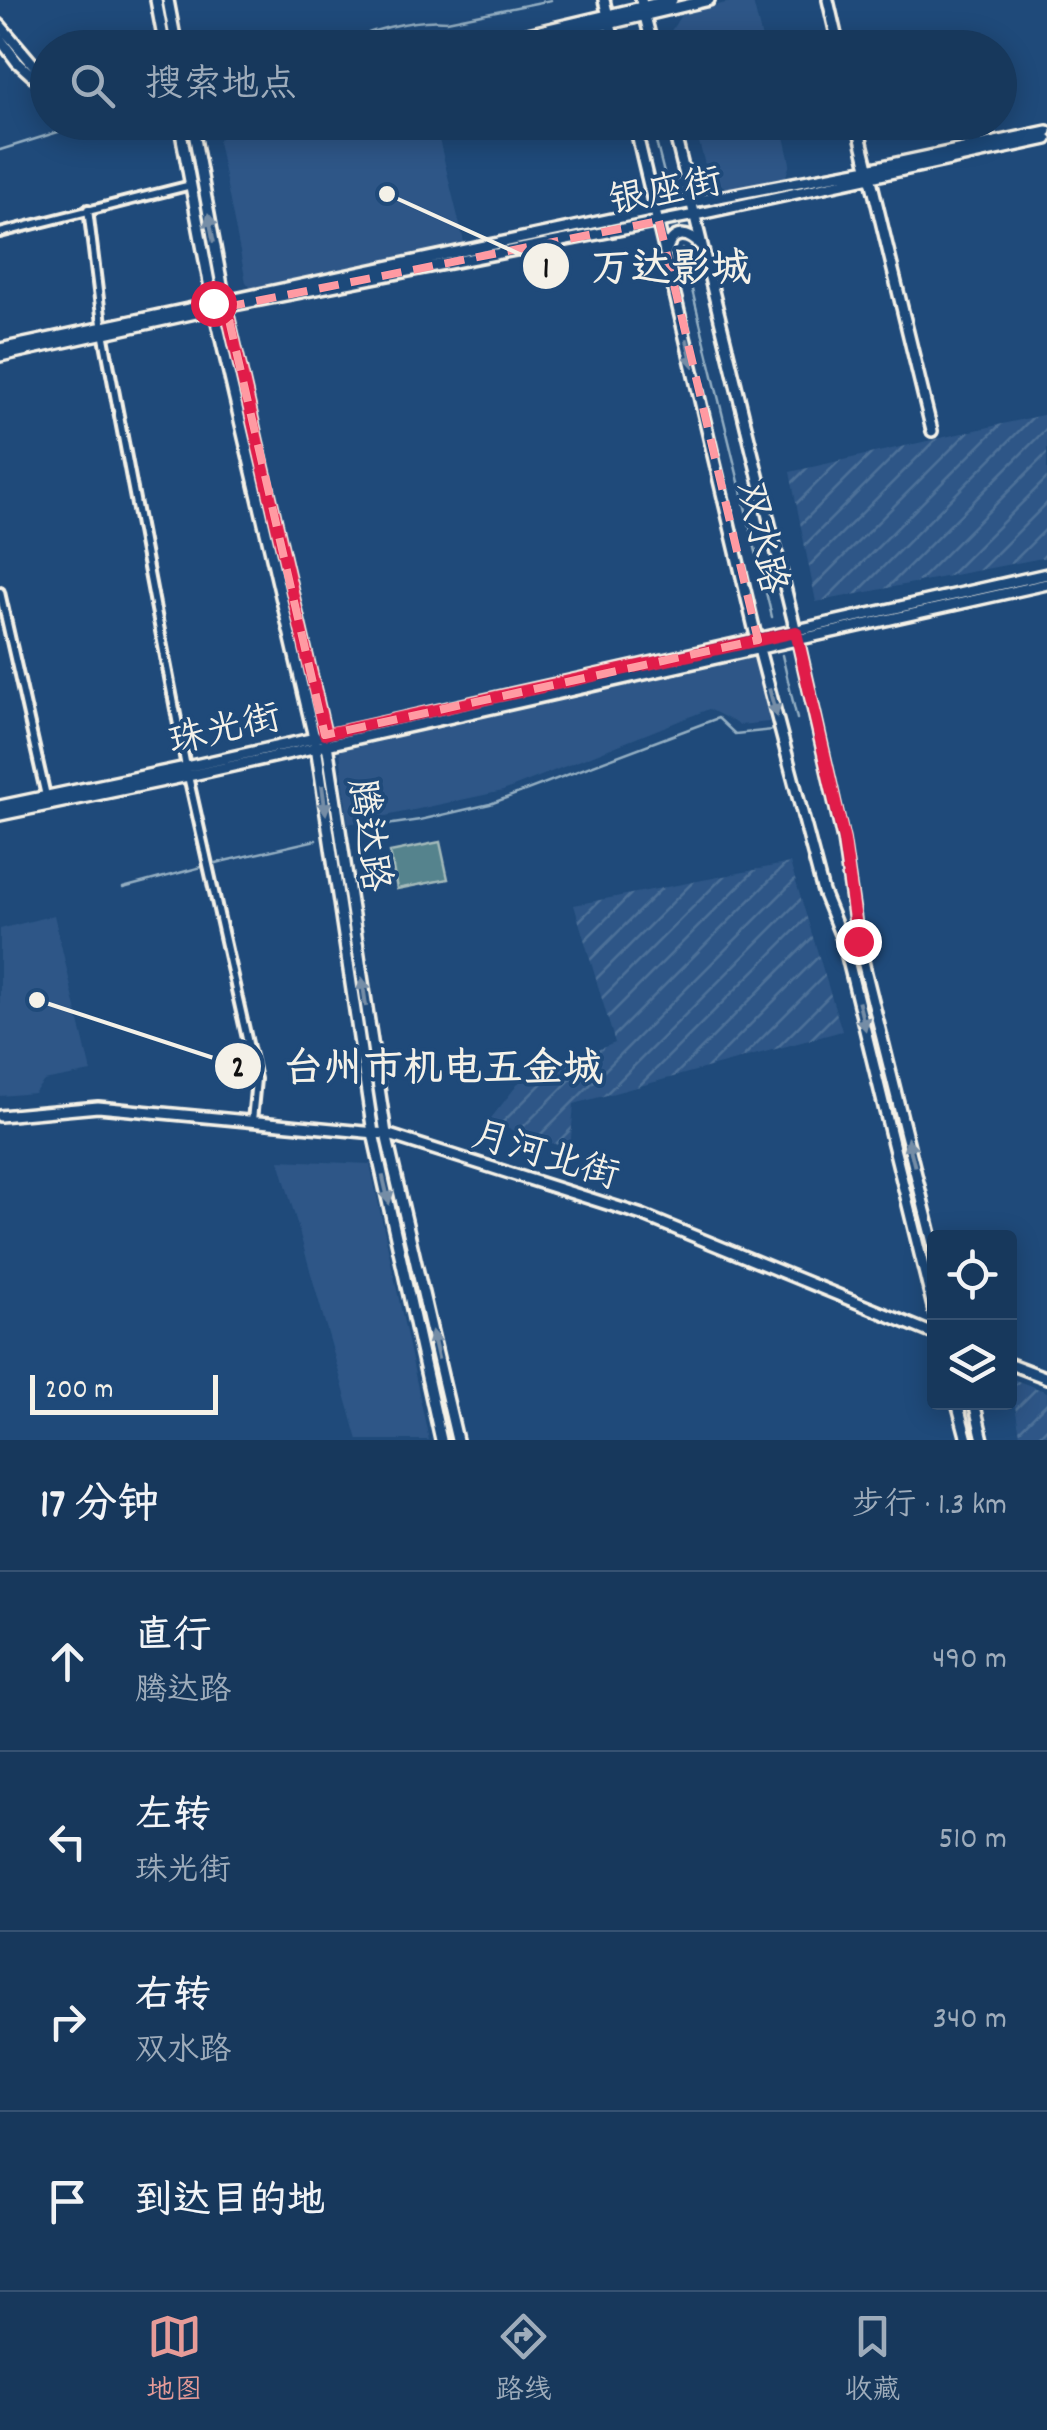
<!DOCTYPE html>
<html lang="zh">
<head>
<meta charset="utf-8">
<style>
  :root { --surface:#17385c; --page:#244365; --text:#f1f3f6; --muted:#9eacbb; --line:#365272; --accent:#e69b98 }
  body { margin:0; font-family:Dekko,"LXGW WenKai TC",sans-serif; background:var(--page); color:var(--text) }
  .controls { position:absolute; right:30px; bottom:30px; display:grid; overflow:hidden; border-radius:10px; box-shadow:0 5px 25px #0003 }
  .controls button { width:90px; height:90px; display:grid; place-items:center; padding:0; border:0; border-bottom:2px solid var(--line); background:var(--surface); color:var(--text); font:50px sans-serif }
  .scale { position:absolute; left:30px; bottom:25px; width:188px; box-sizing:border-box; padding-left:10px; border:5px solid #f4f1e8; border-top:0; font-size:28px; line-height:35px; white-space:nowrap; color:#f4f1e8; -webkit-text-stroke:8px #1f4a7a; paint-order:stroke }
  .stop { position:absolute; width:30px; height:30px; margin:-22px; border:8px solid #e11d48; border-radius:50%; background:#fff }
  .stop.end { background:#e11d48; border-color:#fff; box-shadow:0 2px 10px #0008 }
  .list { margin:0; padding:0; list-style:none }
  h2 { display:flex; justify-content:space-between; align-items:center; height:130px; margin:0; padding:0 40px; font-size:42px }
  h2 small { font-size:32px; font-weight:400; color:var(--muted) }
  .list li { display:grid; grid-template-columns:65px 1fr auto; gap:30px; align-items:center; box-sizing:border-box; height:180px; padding:0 40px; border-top:2px solid var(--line) }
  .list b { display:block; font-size:38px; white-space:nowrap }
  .list p { margin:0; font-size:32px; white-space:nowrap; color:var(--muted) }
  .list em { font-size:32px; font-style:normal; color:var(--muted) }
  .icon { flex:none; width:55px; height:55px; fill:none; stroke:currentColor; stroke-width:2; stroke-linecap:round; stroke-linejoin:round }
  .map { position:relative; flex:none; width:1047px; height:1440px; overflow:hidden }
  .search { position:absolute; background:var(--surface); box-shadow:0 5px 25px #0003; left:30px; right:30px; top:30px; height:110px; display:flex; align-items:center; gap:25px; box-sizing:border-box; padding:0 35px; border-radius:55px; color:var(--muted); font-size:38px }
  .sheet { height:850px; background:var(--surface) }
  nav { display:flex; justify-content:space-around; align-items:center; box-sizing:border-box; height:140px; border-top:2px solid var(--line); background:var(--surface); font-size:28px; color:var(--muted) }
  nav a { display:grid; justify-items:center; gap:5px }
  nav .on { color:var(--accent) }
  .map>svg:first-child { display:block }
  .built { fill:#2e5787 }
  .industrial { fill:url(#industrial-furrows) }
  .green { fill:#55838d; stroke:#a4baba; stroke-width:2.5 }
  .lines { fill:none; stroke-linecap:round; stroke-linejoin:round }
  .stream { stroke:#93aec2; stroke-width:2.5 }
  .street-casing { stroke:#f4f1e8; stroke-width:14 }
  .secondary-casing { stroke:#f4f1e8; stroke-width:16 }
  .street { stroke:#1f4a7a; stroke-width:6 }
  .secondary { stroke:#1f4a7a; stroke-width:9 }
  .oneway { fill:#748da6 }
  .route { stroke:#e11d48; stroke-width:12 }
  .marked { fill:none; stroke:#ff9aa2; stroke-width:8; stroke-dasharray:20 12; stroke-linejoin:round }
  .labels { text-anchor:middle; stroke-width:8; stroke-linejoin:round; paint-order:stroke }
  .street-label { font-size:38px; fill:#f4f1e8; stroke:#1f4a7a }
  .leader { fill:none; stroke:#f4f1e8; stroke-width:4 }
  .callout-dot { fill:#f4f1e8; stroke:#1f4a7a; stroke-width:4 }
  .mark-label { font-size:30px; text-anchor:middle; font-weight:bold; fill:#111 }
  .callout-label { font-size:40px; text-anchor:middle; font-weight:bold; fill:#f4f1e8; stroke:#1f4a7a; stroke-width:8; stroke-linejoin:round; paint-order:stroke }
</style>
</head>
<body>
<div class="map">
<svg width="1047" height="1440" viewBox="0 0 1047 1440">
  <defs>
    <pattern id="industrial-furrows" width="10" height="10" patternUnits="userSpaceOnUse" patternTransform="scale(2.5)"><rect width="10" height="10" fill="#2e5787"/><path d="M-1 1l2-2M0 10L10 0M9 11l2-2" fill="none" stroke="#4d7098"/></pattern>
  </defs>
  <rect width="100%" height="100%" fill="#1f4a7a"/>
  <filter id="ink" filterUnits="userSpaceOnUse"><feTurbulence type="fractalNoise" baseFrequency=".01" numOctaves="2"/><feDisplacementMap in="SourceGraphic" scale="20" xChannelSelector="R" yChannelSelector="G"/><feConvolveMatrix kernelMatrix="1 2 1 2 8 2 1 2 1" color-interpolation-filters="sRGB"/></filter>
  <g filter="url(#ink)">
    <path class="built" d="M737,0l16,2 11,45h-89l-4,-16 10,-16z
      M229,123h206l29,119 -213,46 -5,-6 -28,-141z
      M694,123h87l9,40 -5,17 -56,10 -21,-14z
      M755,654l14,68 -29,3 -31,-16 -206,82 -155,33 -9,-83z
      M54,915l37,157 -47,9 -10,12 -34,3v-167z
      M279,1160l91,4 59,276h-71z"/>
    <path class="industrial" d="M1047,414v143l-231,45 -26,-130z
      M790,863l52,168 -268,73 -4,45 -82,-27 34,-43 93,-36 -41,-138z
      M1010,1378l37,14v48h-26z"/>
    <path class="green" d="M440,842l8,37 -51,10 -7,-37z"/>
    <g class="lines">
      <path class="stream" d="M334,48c28,-17 81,-30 113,-27l104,-21
        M651,122l14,55
        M0,150l71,-22
        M682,249l90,368
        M782,655l15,64
        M359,829l61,-9 70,-16 228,-86 17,16 38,-4
        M123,888l101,-27 92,-21"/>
      <g class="street-casing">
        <path id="street" d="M88,209l15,123 83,435 70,312 -4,42
          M0,233l191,-48
          M0,592l46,204"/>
      </g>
      <g class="secondary-casing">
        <path id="secondary" d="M156,0l9,48
          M168,0l9,48
          M604,0l12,48
          M641,0l12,48
          M828,0l11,48
          M0,25l39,46 9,7
          M0,39l17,23 31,28
          M468,48l204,-48
          M507,48l202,-48
          M124,122l39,4 18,-2
          M179,122l35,187 102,437 57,387 68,307
          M192,122l34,185 101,437 59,390 71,306
          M634,122l125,527 64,243 21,52 90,367
          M672,122l124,510 47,208 15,101 76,306
          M857,122l75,309
          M651,187c14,6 27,4 35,-10
          M666,252c6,-22 21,-21 35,-6
          M0,349l692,-147 176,-33 179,-38
          M0,356l214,-47 481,-94 352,-76
          M0,806l186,-39 861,-193
          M0,815l188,-39 859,-192
          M0,1116l98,-9 288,27 256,81 292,119
          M1010,1364l37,14
          M957,1402l10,38
          M974,1402l9,38"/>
      </g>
      <use href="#street" class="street"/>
      <use href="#secondary" class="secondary"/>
    </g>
    <defs><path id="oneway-solid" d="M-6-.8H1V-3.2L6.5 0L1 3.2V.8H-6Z" transform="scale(2.5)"/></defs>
    <g class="oneway">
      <use href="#oneway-solid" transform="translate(211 228) rotate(-101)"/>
      <use href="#oneway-solid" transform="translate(690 353) rotate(77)"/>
      <use href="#oneway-solid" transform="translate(773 703) rotate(75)"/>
      <use href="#oneway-solid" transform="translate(324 800) rotate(82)"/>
      <use href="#oneway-solid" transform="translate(364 992) rotate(-98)"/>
      <use href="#oneway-solid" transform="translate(862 1016) rotate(76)"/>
      <use href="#oneway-solid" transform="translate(911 1152) rotate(-104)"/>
      <use href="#oneway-solid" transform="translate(386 1190) rotate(77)"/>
      <use href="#oneway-solid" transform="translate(435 1345) rotate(-103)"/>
    </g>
  </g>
  <g class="lines" filter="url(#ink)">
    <path class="route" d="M213,303l12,-2 100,433 471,-102 48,208 14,101"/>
  </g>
  <path class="marked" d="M659,221l99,419 -433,95 -99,-428z"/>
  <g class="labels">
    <g class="street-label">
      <text transform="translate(665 189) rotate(-11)" y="13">银座街</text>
      <text transform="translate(764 537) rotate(77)" y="13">双水路</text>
      <text transform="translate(224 727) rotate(-13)" y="13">珠光街</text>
      <text transform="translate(371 835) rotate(82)" y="13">腾达路</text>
      <text transform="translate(546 1153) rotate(17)" y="13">月河北街</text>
    </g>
  </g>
  <path class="leader" d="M387 194L546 266M37 1000L238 1066"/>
  <g class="callout-dot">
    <circle cx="387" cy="194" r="10"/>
    <circle cx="37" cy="1000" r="10"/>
    <circle cx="546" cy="266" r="25"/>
    <circle cx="238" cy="1066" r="25"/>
  </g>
  <g class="mark-label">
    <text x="546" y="277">1</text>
    <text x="238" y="1076">2</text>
  </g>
  <g class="callout-label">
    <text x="671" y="280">万达影城</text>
    <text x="443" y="1080">台州市机电五金城</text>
  </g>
</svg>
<div class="controls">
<button><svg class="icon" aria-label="locate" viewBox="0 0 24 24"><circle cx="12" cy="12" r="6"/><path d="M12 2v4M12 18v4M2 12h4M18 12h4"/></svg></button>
<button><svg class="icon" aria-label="layers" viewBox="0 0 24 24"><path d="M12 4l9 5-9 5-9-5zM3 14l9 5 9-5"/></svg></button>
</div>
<div class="scale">200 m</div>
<div class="stop" style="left:213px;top:303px"></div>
<div class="stop end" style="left:858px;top:941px"></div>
<div class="search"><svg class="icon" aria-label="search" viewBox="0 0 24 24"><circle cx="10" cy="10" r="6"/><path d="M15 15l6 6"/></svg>搜索地点</div>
</div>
<section class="sheet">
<h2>17 分钟<small>步行 · 1.3 km</small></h2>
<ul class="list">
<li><svg class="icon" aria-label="ahead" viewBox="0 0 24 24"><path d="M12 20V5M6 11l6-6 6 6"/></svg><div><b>直行</b><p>腾达路</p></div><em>490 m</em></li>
<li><svg class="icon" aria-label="left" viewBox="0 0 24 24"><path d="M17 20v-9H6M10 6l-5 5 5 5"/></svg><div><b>左转</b><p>珠光街</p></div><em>510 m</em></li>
<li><svg class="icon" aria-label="right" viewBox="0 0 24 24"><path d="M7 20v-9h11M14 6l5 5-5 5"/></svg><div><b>右转</b><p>双水路</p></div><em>340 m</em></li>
<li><svg class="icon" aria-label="arrive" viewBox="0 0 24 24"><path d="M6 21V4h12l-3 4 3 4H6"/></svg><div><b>到达目的地</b></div></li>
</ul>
</section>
<nav>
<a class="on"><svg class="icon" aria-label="map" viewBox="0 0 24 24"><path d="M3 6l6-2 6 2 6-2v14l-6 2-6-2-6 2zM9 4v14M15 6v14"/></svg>地图</a>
<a><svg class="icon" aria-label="directions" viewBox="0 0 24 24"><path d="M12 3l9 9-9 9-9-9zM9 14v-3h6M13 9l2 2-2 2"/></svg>路线</a>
<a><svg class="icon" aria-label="saved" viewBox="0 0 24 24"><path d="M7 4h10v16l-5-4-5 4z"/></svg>收藏</a>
</nav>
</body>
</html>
